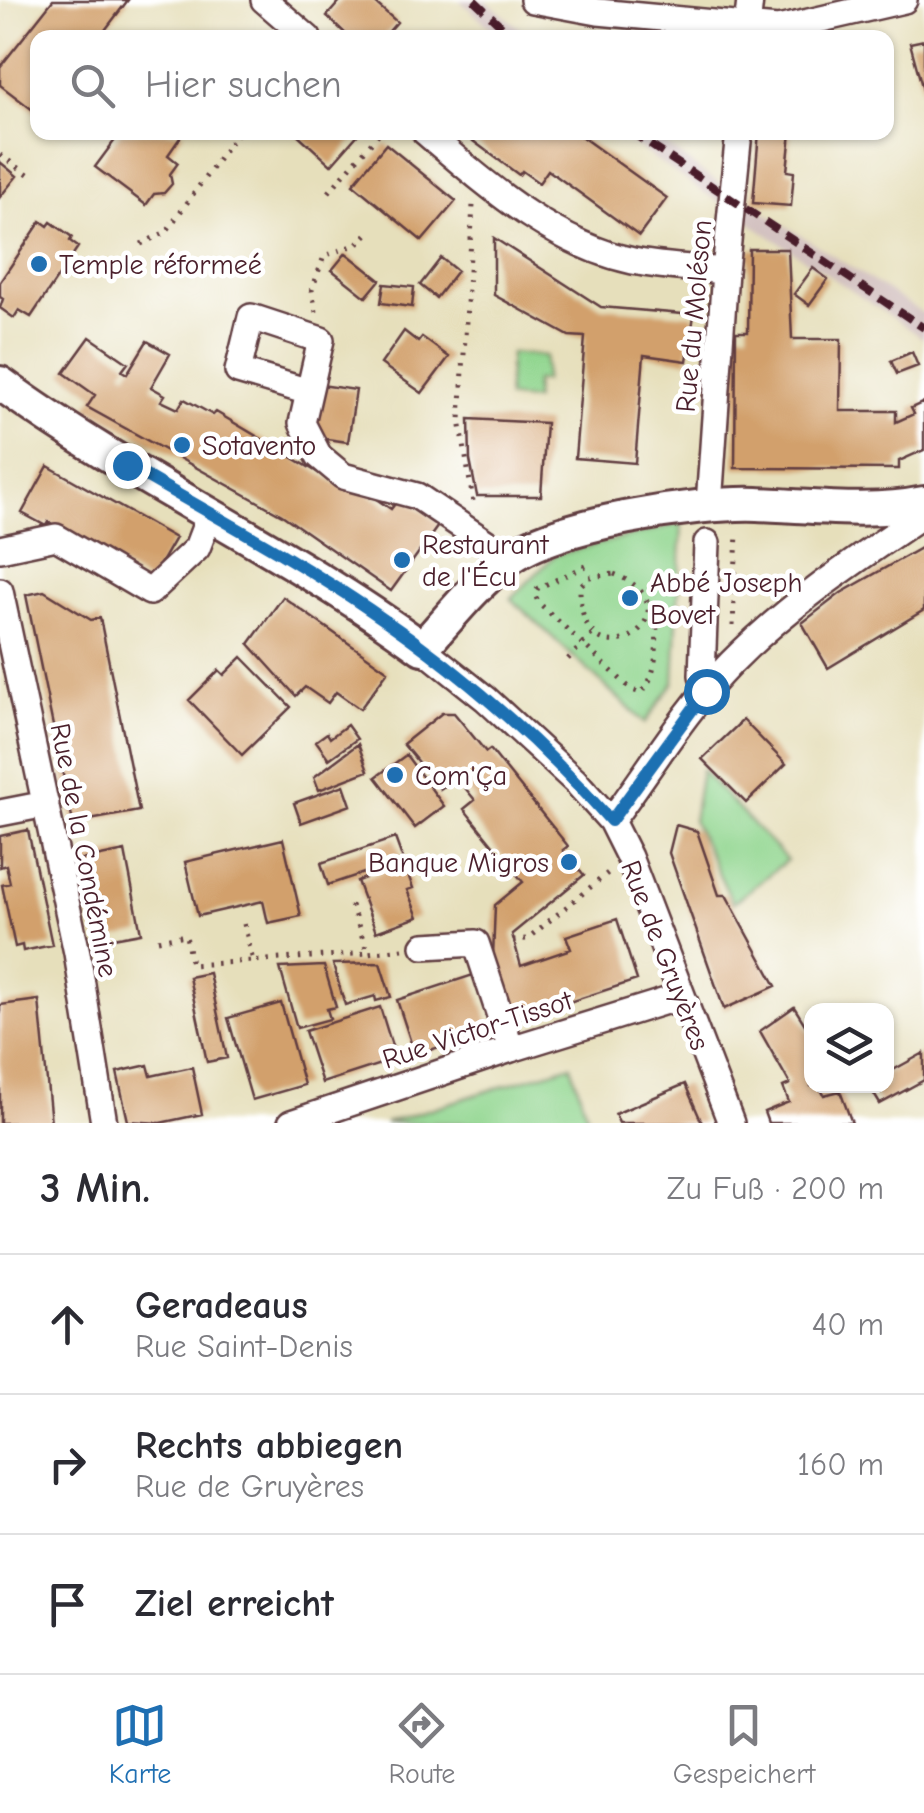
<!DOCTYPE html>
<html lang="de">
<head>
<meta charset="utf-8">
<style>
  :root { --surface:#fff; --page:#f7f7f7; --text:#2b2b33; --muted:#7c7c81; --line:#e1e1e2; --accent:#1f6fb2 }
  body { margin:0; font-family:"Comic Neue",sans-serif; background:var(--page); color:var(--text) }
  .controls { position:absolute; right:30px; bottom:30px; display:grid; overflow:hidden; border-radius:20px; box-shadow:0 2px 8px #0004 }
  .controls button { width:90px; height:90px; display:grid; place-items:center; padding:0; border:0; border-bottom:2px solid var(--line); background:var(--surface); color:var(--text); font:50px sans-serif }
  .stop { position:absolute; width:30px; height:30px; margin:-22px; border:8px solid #1f6fb2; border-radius:50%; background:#fff }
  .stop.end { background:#1f6fb2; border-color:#fff; box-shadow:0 2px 10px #0008 }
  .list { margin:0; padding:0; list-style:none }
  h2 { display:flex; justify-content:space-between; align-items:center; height:130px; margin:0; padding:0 40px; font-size:42px }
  h2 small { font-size:32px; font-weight:400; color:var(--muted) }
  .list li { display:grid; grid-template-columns:65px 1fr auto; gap:30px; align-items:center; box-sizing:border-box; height:140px; padding:0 40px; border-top:2px solid var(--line) }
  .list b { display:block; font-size:38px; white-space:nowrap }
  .list p { margin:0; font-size:32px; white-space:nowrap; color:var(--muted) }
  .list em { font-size:32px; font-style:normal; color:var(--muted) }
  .icon { flex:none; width:55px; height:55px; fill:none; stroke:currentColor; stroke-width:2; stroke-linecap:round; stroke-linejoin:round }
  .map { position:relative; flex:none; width:924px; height:1123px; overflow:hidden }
  .search { position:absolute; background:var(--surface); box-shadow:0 2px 8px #0004; left:30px; right:30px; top:30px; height:110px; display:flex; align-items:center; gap:25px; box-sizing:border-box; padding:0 35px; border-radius:20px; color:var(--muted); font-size:38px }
  .sheet { height:550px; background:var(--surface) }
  nav { display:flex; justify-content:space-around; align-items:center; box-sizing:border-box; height:140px; border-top:2px solid var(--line); background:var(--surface); font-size:28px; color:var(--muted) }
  nav a { display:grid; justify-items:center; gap:5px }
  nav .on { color:var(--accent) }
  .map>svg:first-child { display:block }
  .industrial { fill:#d1bfbe }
  .green { fill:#90d58e; stroke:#6d7a5c; stroke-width:2.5 }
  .building { fill:#d2a06c }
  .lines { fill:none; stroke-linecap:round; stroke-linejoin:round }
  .minor-casing { stroke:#613c41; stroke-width:30 }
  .major-casing { stroke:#613c41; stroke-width:38 }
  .path { stroke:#613c41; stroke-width:5; stroke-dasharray:2.5 8; stroke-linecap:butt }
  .minor { stroke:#fff; stroke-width:25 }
  .major { stroke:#fff; stroke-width:32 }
  .rail { stroke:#4a1f2b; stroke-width:8; stroke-dasharray:15 8; stroke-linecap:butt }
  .route { stroke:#1f6fb2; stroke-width:12 }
  .poi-dot { fill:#1f6fb2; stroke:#fff; stroke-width:4 }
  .labels { text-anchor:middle; stroke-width:9; stroke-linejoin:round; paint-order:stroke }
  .poi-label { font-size:28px; fill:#4a1f2b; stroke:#fff; text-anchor:start }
  .street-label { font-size:28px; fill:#4a1f2b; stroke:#fff }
</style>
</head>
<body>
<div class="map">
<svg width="924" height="1123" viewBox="0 0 924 1123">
  <rect width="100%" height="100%" fill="#fff"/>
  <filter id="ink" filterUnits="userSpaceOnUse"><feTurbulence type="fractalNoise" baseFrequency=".01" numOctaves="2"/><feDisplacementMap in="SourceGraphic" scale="20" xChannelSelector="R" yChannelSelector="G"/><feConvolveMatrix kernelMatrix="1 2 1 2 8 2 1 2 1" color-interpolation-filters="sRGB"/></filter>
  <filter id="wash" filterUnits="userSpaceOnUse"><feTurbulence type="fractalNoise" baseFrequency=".0048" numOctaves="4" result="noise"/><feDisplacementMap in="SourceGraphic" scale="40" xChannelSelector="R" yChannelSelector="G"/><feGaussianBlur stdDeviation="2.25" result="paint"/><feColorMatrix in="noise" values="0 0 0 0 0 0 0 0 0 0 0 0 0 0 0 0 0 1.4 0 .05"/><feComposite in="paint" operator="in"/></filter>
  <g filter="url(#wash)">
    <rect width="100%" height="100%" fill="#e6dfbb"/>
    <path class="industrial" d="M459,0h27l44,37h-29z
      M615,133h35l52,39 222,142v25z"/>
    <path class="green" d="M510,353l35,3 -1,25h-9l-1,19 -27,-2z
      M682,523l-8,159 -29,41 -134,-124 44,-44z
      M701,770l86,90 -54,43 -40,-82z
      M571,1065l18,58h-204z"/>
    <g id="blocks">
      <path class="building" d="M53,0h75l-29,38h-61v76l-38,-29v-18z
        M341,0h31l25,22 -14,16h-33l-23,-22z
        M924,40v50h-1l-13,-47z
        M121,132h63l-16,23 10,8 -8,11 2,10 -8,9 -10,1 -8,11 -51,-38z
        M295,132h65l-29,33z
        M480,132h95l92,66 -28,38 -91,-66 -9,13 -17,-12 -3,4 -46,-34z
        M759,132h32l-4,39 7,1 -3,34 -38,-3z
        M386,144l70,57 -34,40 -69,-57z
        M0,162l17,14 -17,21z
        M41,221l7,5 3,-4 21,15 -2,4 8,6 -47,70 -12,-7 -5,8 -14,-10 3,-9 -3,-2v-15z
        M494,238l107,69 93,8 -7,46 -43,-6 -9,108 -60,-5 10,-121 -16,-1 -75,-41z
        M749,249h39l4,90h49l-1,72h56v11l18,-8 -3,-6 13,-6v48l-25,11v8l-164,-1 1,-136h12z
        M346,253l34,27 -14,17 -34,-27z
        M441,258l16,13 -21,27 -16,-13z
        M813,268l15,11 -19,26 -15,-11z
        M384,284l30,3 -2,20 -31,-4z
        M404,331l14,11 4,-5 27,20 -27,36 -41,-29z
        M90,337l38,26 -6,8 5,3 20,-33 23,13 -19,33 14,8 -4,6 17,8 6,-10 29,16 3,-3 133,79 5,-7 37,25 10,-13 39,27 -49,68 -109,-76 -195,-108 8,-12 -31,-22z
        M912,352l6,14 -21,8 -6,-13z
        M321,385l35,5 -8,52 -35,-5z
        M469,419l77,4 -5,73h-64l-7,-36z
        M48,466l127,72 -26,45 -101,-61 -2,4 -24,-13z
        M924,546v64l-96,58 -26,-45 39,-30z
        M44,591l47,29 9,-2 39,193 -66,12 -47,-228z
        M283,597l105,74 -28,38 -24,-17 -8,11 -23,-16 -9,9 -47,-52z
        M242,657l49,50 -49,48 -53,-55 30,-30 5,5z
        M442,713h12l32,39 4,-3 78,97 -5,4 21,25 -72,59 9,32 50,-17 -5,-13 51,-17 20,61 -123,40 -21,-63 2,-52 28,-23 -59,-73 11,-9 -19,-23 -16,12 -37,-45z
        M743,720l43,44 -40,39 -44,-44z
        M347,725l10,14 -28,20 -13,-18 11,-8 3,5z
        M358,744l10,27 -49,19 -5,-13z
        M406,755l38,51 -29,22 -39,-51z
        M344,785l7,20 -50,18 -7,-20z
        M676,825l21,6 22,64h7l50,91 -52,23 -55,-156z
        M28,830l24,115 -29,6 -1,-6 -7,2 -13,-62 8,-2 -4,-18 -6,2v-31z
        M395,838l8,22 -75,25 -7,-22z
        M283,839l18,77 -33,7 -5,-22 -65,15 -13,-54z
        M125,851l16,82 -44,8 -16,-81z
        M404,864l9,24 -6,2 11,27 -42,15 -19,-51z
        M380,963l11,34 -15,4 -1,-5 -30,9 -12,-41z
        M324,966l12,41 -9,2 3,10 -33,9 -17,-60z
        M209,973l18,85 -20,4 -18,-85z
        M473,975l18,55 -76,25 -18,-55z
        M39,1000l12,123h-51v-118z
        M281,1003l23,82 -52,15 -24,-82z
        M380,1007l16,52 -74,24 -17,-52z
        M794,1007l17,27v52h8l5,9 16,-4 12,32h-84l-4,-11 25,-10 -6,-15 7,-3 -30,-53z
        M924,1053v27l-44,24 -11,-18h17v-12z
        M148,1065l3,11 41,-9 10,47 -42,9 -32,-2 -11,-49z
        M685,1084l17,39h-83l-4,-9z"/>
    </g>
  </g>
  <g filter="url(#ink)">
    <use href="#blocks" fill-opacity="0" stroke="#613c41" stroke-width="2.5"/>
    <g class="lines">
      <g class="minor-casing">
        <path id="minor" d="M264,0l44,38
          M533,0l65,12 180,17 126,-29
          M746,38l4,-38
          M425,132c61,52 127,112 208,129 30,6 62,7 92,10
          M309,392l-71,-21 13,-54 70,23 -19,83 17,33 24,20 74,20 92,62
          M709,505l16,-234 14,-139
          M0,549l56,-12 94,55 47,-44 13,-34
          M0,591l77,362 27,170
          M422,648l64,51 89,82 36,40 18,36 102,266
          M706,691l-4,-16 5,-132
          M0,813l46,-9
          M611,821c39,-52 74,-111 120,-158 58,-59 125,-103 193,-149
          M424,946l52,-3 35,106
          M291,1123l220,-74 171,-53"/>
      </g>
      <g class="major-casing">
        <path id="major" d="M0,383c134,98 288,166 422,265 27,-30 53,-63 85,-88 47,-37 190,-58 250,-56 55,2 113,10 167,-1"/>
      </g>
      <path class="path" d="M0,155l34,23
        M329,192l51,-60
        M141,244l25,-12 72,-100
        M316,312l-4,-22 12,-34 34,-12 13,-14
        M473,501l-13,-81 13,-215
        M586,566l-48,22 -3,6 3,8 94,88 9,3c18,-19 15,-49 16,-74
        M614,574c94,37 -36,124 -34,12l9,-9z
        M658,619l17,1
        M733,626l4,-94
        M568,659l25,-26
        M351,905l17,48 35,-4
        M244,924l9,37 115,-8
        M158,940l28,-5 5,30 62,-4
        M513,940l14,-1 82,-67"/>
      <use href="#minor" class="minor"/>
      <use href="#major" class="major"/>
      <path class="rail" d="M474,0l40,38
        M631,132l293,196"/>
    </g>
  </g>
  <g class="lines" filter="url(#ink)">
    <path class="route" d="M127,465c81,48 166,92 243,145 88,59 171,132 241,211l95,-130"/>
  </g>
  <g class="poi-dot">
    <circle cx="39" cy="264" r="10"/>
    <circle cx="182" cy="445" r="10"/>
    <circle cx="402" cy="560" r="10"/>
    <circle cx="630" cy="598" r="10"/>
    <circle cx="395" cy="775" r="10"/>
    <circle cx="569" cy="862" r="10"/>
  </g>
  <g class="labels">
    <g class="poi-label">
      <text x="59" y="274">Temple réformeé</text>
      <text x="202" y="455">Sotavento</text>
      <text x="422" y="554">Restaurant<tspan x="422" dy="32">de l'Écu</tspan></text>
      <text x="650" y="592">Abbé Joseph<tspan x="650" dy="32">Bovet</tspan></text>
      <text x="415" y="785">Com'Ça</text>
      <text x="549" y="872" text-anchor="end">Banque Migros</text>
    </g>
    <g class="street-label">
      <text transform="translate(693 316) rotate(-85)" y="10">Rue du Moléson</text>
      <text transform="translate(85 850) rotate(79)" y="10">Rue de la Condémine</text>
      <text transform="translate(666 955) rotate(69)" y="10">Rue de Gruyères</text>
      <text transform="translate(477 1029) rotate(-18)" y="10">Rue Victor-Tissot</text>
    </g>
  </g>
</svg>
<div class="controls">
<button><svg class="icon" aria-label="layers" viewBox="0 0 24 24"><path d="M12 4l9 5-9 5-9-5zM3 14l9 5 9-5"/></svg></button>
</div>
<div class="stop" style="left:706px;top:691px"></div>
<div class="stop end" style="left:127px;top:465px"></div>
<div class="search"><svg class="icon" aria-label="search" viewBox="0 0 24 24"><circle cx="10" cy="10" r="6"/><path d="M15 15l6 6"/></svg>Hier suchen</div>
</div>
<section class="sheet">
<h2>3 Min.<small>Zu Fuß · 200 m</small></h2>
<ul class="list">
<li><svg class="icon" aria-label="ahead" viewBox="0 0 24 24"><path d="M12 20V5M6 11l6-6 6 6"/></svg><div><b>Geradeaus</b><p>Rue Saint-Denis</p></div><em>40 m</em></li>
<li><svg class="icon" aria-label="right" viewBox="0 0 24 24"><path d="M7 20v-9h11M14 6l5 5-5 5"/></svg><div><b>Rechts abbiegen</b><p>Rue de Gruyères</p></div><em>160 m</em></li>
<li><svg class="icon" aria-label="arrive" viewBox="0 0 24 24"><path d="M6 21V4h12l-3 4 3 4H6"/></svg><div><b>Ziel erreicht</b></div></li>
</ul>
</section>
<nav>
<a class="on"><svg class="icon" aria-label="map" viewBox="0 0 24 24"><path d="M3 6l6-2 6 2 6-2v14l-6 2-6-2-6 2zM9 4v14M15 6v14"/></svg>Karte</a>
<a><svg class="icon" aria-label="directions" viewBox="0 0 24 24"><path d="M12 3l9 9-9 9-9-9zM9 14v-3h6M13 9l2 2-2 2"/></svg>Route</a>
<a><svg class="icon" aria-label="saved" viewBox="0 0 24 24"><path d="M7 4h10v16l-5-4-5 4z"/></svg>Gespeichert</a>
</nav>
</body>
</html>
